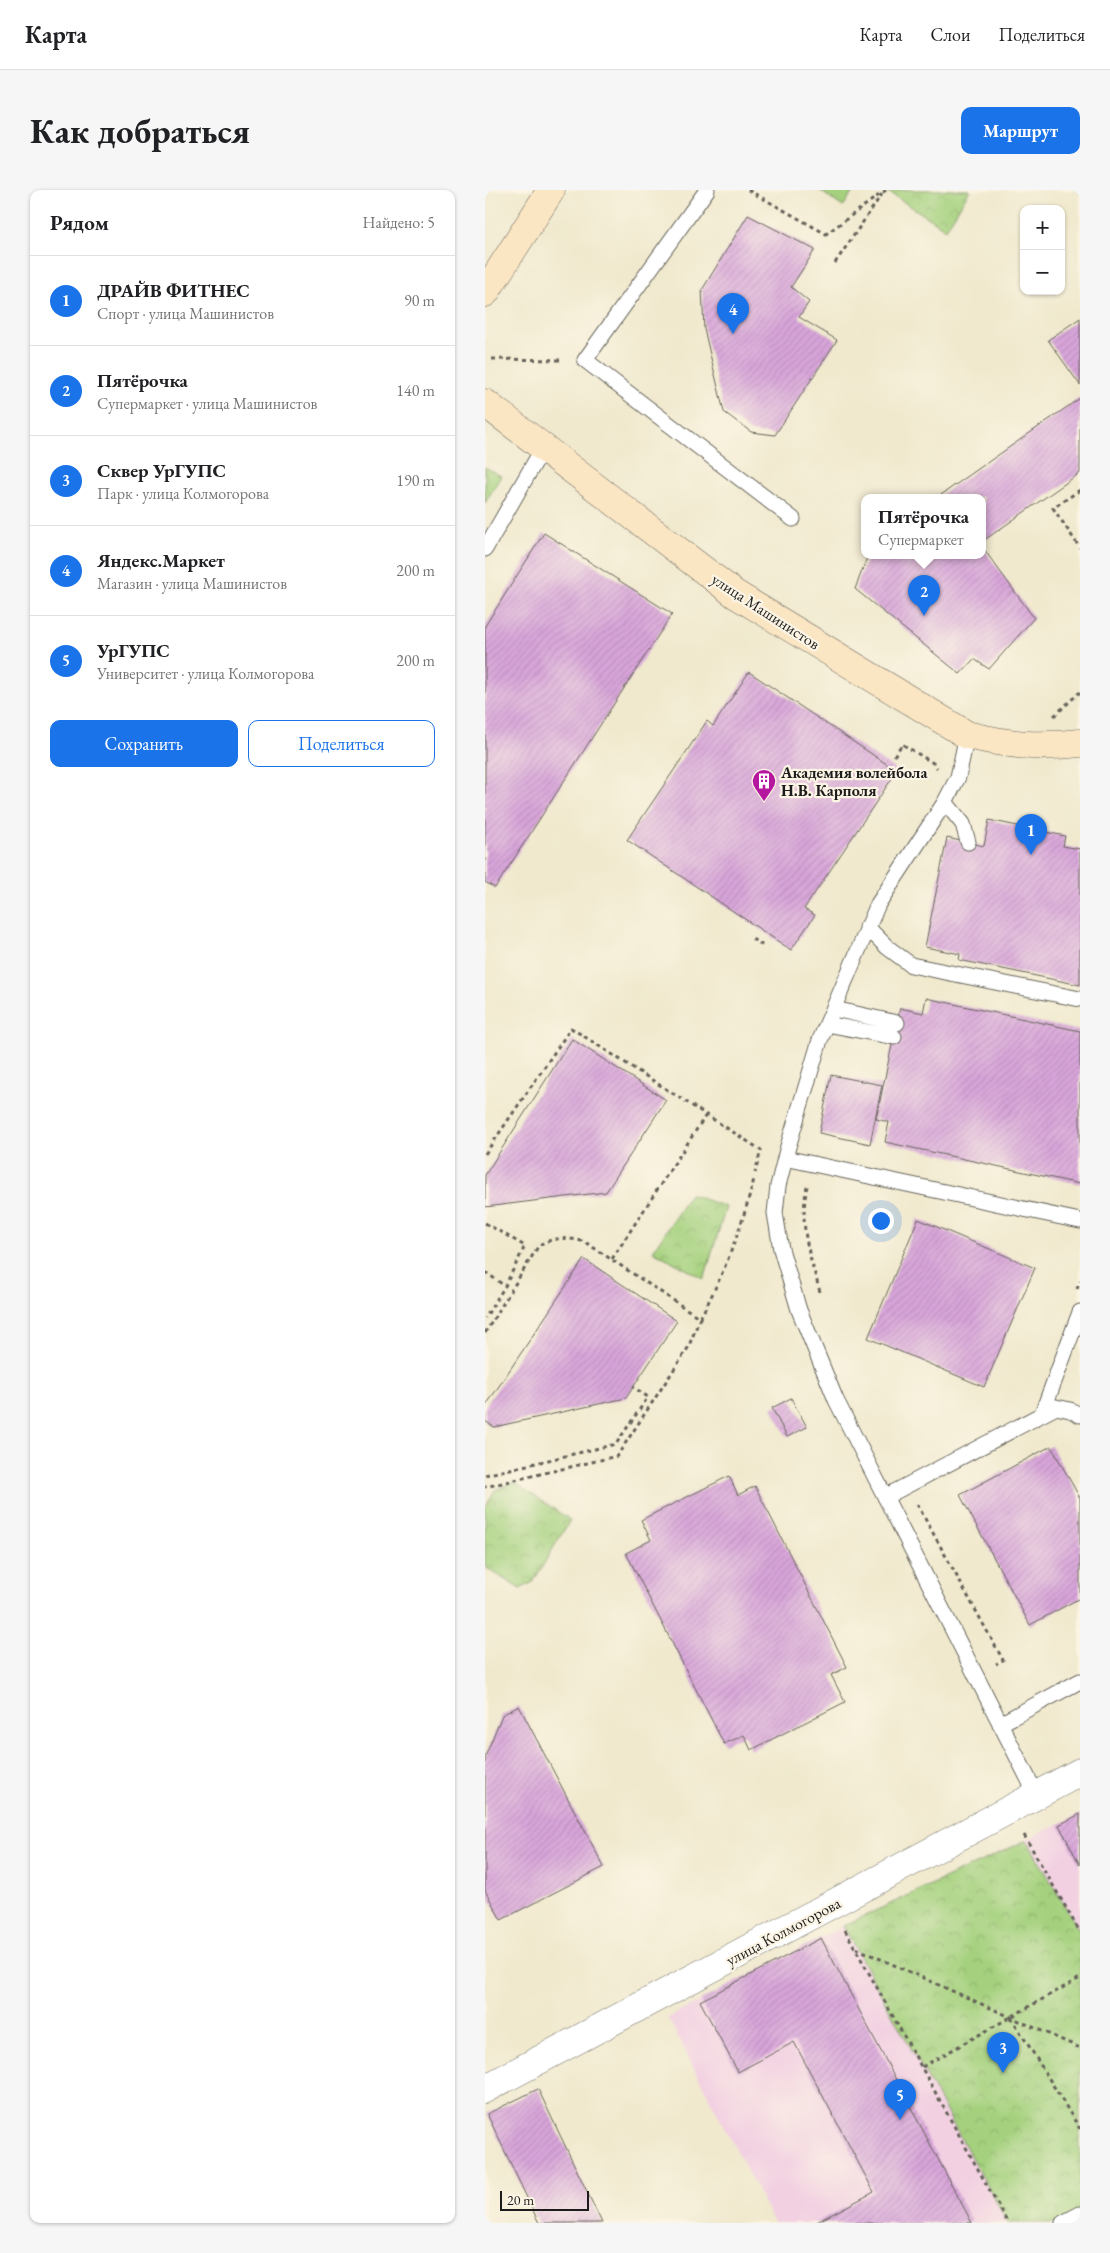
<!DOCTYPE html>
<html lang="ru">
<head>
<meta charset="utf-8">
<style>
  :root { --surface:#fff; --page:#f6f6f6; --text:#202124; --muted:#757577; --line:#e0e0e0; --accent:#1a73e8 }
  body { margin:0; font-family:"EB Garamond",serif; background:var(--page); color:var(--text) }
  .controls { position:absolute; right:15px; top:15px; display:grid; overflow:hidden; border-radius:10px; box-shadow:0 1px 4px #0004 }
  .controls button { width:45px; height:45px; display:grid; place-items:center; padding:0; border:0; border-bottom:1px solid var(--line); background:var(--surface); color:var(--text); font:25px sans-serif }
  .scale { position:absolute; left:15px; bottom:12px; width:89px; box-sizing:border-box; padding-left:5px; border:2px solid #1c1c1c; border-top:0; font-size:14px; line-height:18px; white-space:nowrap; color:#1c1c1c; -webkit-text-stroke:4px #fcf5e5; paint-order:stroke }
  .you { position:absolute; left:395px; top:1030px; width:18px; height:18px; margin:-12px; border:4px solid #fff; border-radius:50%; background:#1a73e8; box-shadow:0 0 0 8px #1a73e833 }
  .badge { display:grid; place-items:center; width:32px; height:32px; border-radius:50%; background:var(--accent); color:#fff; font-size:16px; font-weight:700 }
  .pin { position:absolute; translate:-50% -41px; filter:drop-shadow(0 1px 2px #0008) }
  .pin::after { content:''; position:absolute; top:26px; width:18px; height:15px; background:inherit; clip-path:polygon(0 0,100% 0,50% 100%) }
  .popup { position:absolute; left:376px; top:304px; width:125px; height:65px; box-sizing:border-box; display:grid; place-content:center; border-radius:10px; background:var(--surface); filter:drop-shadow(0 1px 4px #0005); font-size:16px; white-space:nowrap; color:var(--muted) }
  .popup b { font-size:19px; color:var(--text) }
  .popup::after { content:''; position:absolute; left:50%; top:100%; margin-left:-10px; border:10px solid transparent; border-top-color:var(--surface) }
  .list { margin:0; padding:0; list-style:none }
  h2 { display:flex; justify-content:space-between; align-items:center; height:65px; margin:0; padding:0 20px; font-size:21px }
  h2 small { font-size:16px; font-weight:400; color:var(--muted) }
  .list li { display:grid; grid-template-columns:32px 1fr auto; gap:15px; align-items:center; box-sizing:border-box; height:90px; padding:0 20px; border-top:1px solid var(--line) }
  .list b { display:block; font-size:19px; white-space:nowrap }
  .list p { margin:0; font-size:16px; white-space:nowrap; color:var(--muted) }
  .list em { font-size:16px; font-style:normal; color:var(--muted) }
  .actions { display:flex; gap:10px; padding:15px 20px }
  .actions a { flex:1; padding:11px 0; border:1px solid var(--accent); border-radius:10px; text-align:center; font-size:18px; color:var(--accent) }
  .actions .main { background:var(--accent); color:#fff }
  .map { position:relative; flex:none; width:595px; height:2033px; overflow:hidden; border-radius:10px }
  header { display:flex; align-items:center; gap:30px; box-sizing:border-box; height:70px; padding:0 25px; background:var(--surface); border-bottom:1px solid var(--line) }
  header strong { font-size:24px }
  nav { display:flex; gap:28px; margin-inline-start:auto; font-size:18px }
  .intro { display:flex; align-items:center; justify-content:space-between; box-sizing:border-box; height:120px; padding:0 30px }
  h1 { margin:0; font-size:35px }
  .button { padding:12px 22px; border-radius:10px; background:var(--accent); color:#fff; font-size:18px; font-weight:700 }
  main { display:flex; gap:30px; padding:0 30px }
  aside { flex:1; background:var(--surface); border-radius:10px; box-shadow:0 1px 4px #0004 }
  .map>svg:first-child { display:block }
  .built { fill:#f2d0e2 }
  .grass { fill:#a5d17e; stroke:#60764d }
  .park { fill:url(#park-crowns); stroke:#60764d }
  .building { fill:url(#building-hatch) }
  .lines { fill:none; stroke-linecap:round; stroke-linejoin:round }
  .lane-casing { stroke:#66645a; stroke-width:17 }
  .street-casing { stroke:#66645a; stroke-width:29 }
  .secondary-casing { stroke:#66645a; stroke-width:29 }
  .path { stroke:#66645a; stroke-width:3; stroke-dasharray:4 4; stroke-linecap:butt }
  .lane { stroke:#fff; stroke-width:15 }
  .street { stroke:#fff; stroke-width:28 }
  .secondary { stroke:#fbe6c4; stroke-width:28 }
  .labels { text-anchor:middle; stroke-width:4.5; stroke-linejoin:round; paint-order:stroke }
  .street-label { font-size:16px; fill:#1c1c1c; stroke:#fcf5e5 }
  .poi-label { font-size:16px; font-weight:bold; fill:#1c1c1c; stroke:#fcf5e5; text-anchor:start }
</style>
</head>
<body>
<header>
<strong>Карта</strong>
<nav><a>Карта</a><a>Слои</a><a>Поделиться</a></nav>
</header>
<div class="intro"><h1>Как добраться</h1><a class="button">Маршрут</a></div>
<main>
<aside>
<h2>Рядом<small>Найдено: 5</small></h2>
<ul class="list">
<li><span class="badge">1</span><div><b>ДРАЙВ ФИТНЕС</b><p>Спорт · улица Машинистов</p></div><em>90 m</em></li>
<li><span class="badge">2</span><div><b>Пятёрочка</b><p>Супермаркет · улица Машинистов</p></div><em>140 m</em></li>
<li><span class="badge">3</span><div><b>Сквер УрГУПС</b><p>Парк · улица Колмогорова</p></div><em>190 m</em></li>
<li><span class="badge">4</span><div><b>Яндекс.Маркет</b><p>Магазин · улица Машинистов</p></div><em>200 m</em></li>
<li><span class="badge">5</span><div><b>УрГУПС</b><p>Университет · улица Колмогорова</p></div><em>200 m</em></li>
</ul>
<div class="actions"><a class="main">Сохранить</a><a>Поделиться</a></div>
</aside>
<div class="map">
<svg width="595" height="2033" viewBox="0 0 595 2033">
  <defs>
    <pattern id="park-crowns" width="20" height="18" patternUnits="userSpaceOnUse" patternTransform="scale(1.25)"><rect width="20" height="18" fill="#a5d17e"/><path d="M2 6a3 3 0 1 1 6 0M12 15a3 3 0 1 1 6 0" fill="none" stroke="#8db36c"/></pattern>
    <pattern id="building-hatch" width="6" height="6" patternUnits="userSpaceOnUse" patternTransform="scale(1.25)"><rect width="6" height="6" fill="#d8a5da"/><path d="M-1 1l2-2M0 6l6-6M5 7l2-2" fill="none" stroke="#b98dba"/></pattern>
  </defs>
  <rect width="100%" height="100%" fill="#fcf5e5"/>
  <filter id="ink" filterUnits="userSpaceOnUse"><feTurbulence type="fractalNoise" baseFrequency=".02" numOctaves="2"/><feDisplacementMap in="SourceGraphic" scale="10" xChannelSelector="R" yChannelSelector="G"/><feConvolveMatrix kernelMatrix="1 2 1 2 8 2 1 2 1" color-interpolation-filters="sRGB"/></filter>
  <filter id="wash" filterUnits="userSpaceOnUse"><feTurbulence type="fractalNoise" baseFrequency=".0096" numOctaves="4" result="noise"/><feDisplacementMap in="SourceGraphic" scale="20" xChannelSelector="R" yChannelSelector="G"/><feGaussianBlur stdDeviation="1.12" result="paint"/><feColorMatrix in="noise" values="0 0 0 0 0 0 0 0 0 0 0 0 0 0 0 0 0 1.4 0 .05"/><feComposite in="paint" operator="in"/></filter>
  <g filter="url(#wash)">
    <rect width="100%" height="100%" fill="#f0e9ce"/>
    <path class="built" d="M595,1624v409h-306l-106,-205 175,-92z"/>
    <path class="grass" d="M334,0h35l-11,17z
      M0,277l16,9 -16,27z"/>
    <path class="park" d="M400,0h85l-24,39z
      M205,1004l36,13 -22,72 -51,-28z
      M29,1292l56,38 -37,62 -13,7 -35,-22v-59l10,-18z
      M542,1650l53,92v282l-17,9h-55l-165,-297z"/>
    <g id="blocks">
      <path class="building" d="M263,25l67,35 -24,37 18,15 -10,15 38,23 -62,95 -24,-3 -27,-20 -20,-83 -2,-39z
        M595,128v67l-32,-45z
        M595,208v75l-97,68v-44h-45z
        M59,343l128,81 -177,274 -10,-6v-256z
        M498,358l51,70 -45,51 -15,-10 -14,15 -105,-85 13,-34h115z
        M264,482l148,99 -93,138 11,6 -24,35 -164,-110 80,-119 6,5z
        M504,630l76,16 -2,10 17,3v136l-121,-25 1,-6 -35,-7 22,-109 37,8z
        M441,808l154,33v153l-195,-42 4,-20 -13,-3 24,-111 23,5z
        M87,849l94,61 -60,92 -121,15v-32z
        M346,885l51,10 -12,59 -51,-11z
        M433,1029l117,49 -51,119 -116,-49z
        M99,1069l93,62 -51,77 -132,29 -9,-6v-14z
        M306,1208l16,29 -20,10 -15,-29z
        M566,1256l29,52v100l-50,27 -70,-130z
        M244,1286l9,19 17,-9 92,181 -16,8 14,27 -94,48 -7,-15 -20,9 -98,-191 25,-13 -10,-20z
        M34,1516l85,161 -103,53 -16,-30v-133l17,-42z
        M595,1624v51l-21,-40z
        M336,1748l151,285h-157l59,-31 -80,-150 -56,30 -38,-71z
        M53,1899l64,134h-63l-52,-109z"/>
    </g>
  </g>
  <g filter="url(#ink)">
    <use href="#blocks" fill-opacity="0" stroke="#66645a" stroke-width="1"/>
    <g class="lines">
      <g class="lane-casing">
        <path id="lane" d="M222,0l-122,170 208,159
          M0,359l58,-101
          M482,545l-9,42 -13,25 -67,102 -58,136 -33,110 -9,36 -3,27 6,36 18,61 37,90 201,396
          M460,612l18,22 5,18
          M382,737l20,20 24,18 169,34
          M349,819l63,14
          M342,834l67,13
          M300,968l295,63
          M557,1224l38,-102
          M400,1307l171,-90 14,3 10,5
          M515,1534l80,-43
          M578,2033l17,-9"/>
      </g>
      <g class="street-casing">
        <path id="street" d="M0,1899l595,-317"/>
      </g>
      <g class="secondary-casing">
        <path id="secondary" d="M0,103l66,-103
          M0,213l250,191 232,141c42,10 70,13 113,8"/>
      </g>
      <path class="path" d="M263,0l78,44 60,-44
        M350,73l47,-69
        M7,169l72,1
        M595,300l-27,18 27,40
        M569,526l26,-24
        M409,566l8,-12 31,19 4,5
        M267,749l13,8
        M0,964l86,-126 190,122 -6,23
        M322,996c-8,42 2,66 13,106
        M0,1033l40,23 -20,40 -20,32
        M127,1069l94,-144
        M0,1082l20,14
        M592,1099l3,-8
        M215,1128c24,-44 42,-91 54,-139
        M0,1143l54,-88c14,-8 30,-8 46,-3l115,76 -12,30 -71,108 -132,31
        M0,1285l131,-31 32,-47 -15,-10
        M432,1314l86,156 -7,4
        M539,1645l56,97
        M360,1740l163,293
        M371,1758l224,100
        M526,1827l69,112
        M437,1877l158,-89"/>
      <use href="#lane" class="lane"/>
      <use href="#street" class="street"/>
      <use href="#secondary" class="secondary"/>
    </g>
  </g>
  <defs>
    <g id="building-pin" transform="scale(1.25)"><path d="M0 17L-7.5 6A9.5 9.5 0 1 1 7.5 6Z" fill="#b5179e" stroke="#fcf5e5"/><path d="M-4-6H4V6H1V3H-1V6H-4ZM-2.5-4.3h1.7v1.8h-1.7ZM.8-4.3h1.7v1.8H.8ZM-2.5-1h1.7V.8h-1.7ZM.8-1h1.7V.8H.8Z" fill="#fff"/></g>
  </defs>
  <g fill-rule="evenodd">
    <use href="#building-pin" x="279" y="591"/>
  </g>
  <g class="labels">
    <g class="street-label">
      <text transform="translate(281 421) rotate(33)" y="6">улица Машинистов</text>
      <text transform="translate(298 1741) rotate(-28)" y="6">улица Колмогорова</text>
    </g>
    <g class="poi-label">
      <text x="296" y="588">Академия волейбола<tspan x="296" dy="18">Н.В. Карполя</tspan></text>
    </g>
  </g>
</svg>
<div class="controls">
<button>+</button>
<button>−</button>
</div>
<div class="scale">20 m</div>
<div class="you"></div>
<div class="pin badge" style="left:546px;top:665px">1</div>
<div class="pin badge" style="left:439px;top:426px">2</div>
<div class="popup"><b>Пятёрочка</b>Супермаркет</div>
<div class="pin badge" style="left:518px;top:1883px">3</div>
<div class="pin badge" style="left:248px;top:144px">4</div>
<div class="pin badge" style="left:415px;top:1930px">5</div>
</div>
</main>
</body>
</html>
